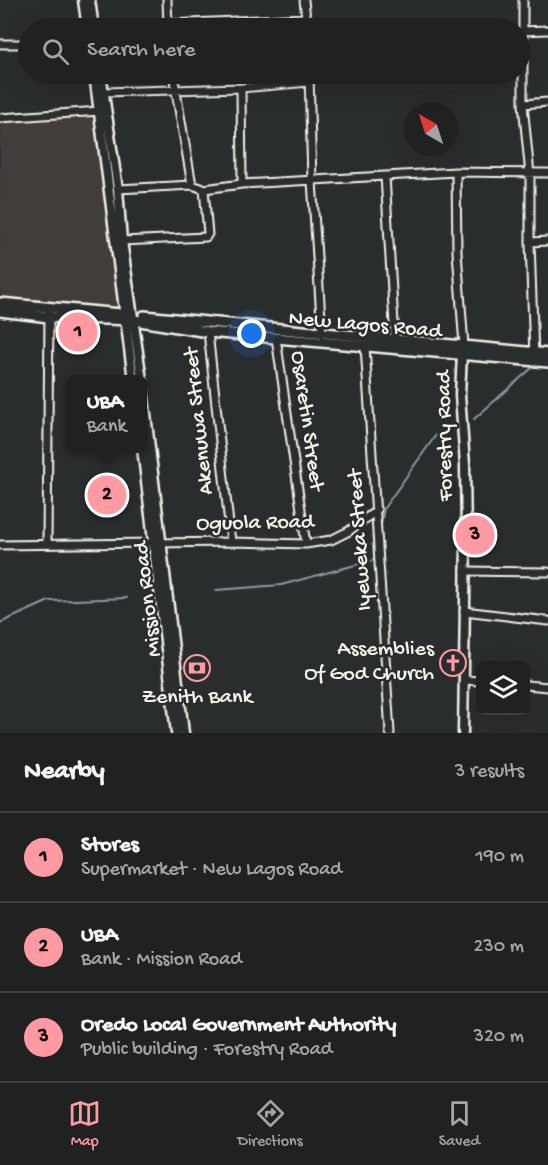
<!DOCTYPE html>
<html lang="en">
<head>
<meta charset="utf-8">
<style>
	:root { --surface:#202222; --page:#2d2f2f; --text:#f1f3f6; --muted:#a2a4a5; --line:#3d3f40; --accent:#ff9aa2 }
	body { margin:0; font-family:"Gochi Hand",sans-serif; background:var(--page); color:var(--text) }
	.controls { position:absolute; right:18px; bottom:18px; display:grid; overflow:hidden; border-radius:9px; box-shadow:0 6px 24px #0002 }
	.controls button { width:54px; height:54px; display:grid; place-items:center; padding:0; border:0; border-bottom:2px solid var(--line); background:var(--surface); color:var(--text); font:30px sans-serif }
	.compass { position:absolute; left:404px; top:102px; width:54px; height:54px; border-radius:50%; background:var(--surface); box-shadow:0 6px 24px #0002; rotate:321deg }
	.you { position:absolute; left:252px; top:334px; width:21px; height:21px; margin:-15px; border:4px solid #fff; border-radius:50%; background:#1a73e8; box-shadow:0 0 0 9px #1a73e833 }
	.badge { display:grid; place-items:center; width:39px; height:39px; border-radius:50%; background:var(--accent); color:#111; font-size:20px; font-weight:700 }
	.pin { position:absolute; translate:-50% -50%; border:3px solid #fff; box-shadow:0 2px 6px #0006 }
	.popup { position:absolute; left:66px; top:375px; width:81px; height:78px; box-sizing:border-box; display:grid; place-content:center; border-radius:9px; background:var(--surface); filter:drop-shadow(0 2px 4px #0005); font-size:20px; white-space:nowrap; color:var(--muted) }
	.popup b { font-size:22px; color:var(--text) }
	.popup::after { content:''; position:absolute; left:50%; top:100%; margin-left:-12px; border:12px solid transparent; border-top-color:var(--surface) }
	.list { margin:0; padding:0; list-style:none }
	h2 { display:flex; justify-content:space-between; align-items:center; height:78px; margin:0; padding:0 24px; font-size:26px }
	h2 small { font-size:20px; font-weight:400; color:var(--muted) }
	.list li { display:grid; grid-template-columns:39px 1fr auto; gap:18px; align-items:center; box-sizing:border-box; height:90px; padding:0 24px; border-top:2px solid var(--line) }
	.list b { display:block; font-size:22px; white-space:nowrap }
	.list p { margin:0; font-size:20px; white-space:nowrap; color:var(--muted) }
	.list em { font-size:20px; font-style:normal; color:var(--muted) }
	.icon { flex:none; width:33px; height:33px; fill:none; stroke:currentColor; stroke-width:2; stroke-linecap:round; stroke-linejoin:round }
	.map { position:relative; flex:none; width:548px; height:733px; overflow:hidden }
	.search { position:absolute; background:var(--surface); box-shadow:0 6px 24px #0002; left:18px; right:18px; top:18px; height:66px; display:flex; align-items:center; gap:15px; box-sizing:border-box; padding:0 21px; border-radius:33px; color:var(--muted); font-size:22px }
	.sheet { height:348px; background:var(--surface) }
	nav { display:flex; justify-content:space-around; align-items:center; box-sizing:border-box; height:84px; border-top:2px solid var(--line); background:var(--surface); font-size:16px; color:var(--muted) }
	nav a { display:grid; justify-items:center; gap:3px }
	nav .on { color:var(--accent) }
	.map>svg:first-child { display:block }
	.built { fill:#3f3c3a }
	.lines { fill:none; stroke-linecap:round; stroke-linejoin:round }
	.stream { stroke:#8c9c9c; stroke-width:2 }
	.minor-casing { stroke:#f4f1e8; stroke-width:11 }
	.tertiary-casing { stroke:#f4f1e8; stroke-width:13 }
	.secondary-casing { stroke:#f4f1e8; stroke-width:14 }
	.minor { stroke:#2a2d2e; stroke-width:7 }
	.tertiary { stroke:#2a2d2e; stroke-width:8 }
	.secondary { stroke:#2a2d2e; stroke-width:9 }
	.labels { text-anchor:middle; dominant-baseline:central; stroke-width:5; stroke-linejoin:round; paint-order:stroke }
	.street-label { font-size:22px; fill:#f4f1e8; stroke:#2a2d2e }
	.poi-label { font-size:22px; fill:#f4f1e8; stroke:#2a2d2e; text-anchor:end }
</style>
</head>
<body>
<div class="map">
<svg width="548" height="733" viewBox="0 0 548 733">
	<rect width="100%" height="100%" fill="#2a2d2e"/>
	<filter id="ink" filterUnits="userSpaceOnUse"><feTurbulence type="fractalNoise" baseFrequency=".0167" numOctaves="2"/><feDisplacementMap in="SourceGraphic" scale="12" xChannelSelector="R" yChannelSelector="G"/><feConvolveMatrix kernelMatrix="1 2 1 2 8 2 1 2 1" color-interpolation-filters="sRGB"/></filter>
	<g filter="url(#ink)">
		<!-- built -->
		<path class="built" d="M104 108 129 317 0 308V115Z"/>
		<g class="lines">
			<!-- stream -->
			<path class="stream" d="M474 419 533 367
				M380 530 384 508 436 435
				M216 590 281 585 374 560 375 554
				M0 623 49 601 127 598"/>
			<defs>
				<path id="minor" d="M167 0 168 26
					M304 0 307 28
					M523 0V104L530 175V242L534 357
					M167 24 306 18
					M522 31 548 30
					M0 44H28
					M173 74 192 185
					M309 74 312 181 322 333
					M241 88 242 184
					M103 92 241 88 309 82
					M523 104 548 102
					M0 118 100 111
					M456 172 457 252 464 346
					M385 176 395 340
					M118 189 192 185 204 189 242 184 456 172 548 173
					M122 241 206 237 208 234 204 189
					M530 242 548 241
					M208 332 231 542
					M276 338 306 544
					M365 346 390 733
					M47 544 49 312
					M0 545 231 542 306 544 331 540 349 531 377 510
					M465 571 548 572
					M464 611 548 621
					M464 680 480 681
					M526 685 548 687"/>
				<path id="tertiary" d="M83 0 87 28
					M90 0 94 28
					M94 74 133 380
					M101 74 118 189 122 241 142 380
					M462 354 460 395 465 465 466 538 463 733
					M143 389 184 733
					M142 448 176 733"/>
				<path id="secondary" d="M0 303 121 314
					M0 311 49 317 134 320 208 332 548 362
					M144 316 548 354"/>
			</defs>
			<!-- minor casing -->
			<use href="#minor" class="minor-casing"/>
			<!-- tertiary casing -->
			<use href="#tertiary" class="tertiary-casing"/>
			<!-- secondary casing -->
			<use href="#secondary" class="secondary-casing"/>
			<!-- minor -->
			<use href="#minor" class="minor"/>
			<!-- tertiary -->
			<use href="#tertiary" class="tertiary"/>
			<!-- secondary -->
			<use href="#secondary" class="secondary"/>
		</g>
	</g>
	<!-- icons -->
	<defs>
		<symbol id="church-ring" viewBox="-11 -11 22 22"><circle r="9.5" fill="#2a2d2e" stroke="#ff9aa2" stroke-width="1.5"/><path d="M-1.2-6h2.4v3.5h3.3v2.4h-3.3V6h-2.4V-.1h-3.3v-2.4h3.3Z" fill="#ff9aa2"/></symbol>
		<symbol id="bank-ring" viewBox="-11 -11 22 22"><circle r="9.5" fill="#2a2d2e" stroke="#ff9aa2" stroke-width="1.5"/><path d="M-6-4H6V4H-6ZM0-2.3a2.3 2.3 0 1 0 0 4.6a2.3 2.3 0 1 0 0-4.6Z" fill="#ff9aa2"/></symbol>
	</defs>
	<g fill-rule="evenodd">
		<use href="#church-ring" x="438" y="648" width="30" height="30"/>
		<use href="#bank-ring" x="182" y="653" width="30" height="30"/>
	</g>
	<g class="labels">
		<!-- street labels -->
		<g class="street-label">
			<text transform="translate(365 326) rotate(5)">New Lagos Road</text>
			<text transform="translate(200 421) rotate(-96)">Akenuwa Street</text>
			<text transform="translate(306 421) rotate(82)">Osaretin Street</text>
			<text transform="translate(446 436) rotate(-91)">Forestry Road</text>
			<text transform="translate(255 524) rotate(-1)">Oguola Road</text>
			<text transform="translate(361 540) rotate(-94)">Iyeweka Street</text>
			<text transform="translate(149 599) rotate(-97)">Mission Road</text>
		</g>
		<!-- poi labels -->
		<g class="poi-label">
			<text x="434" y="650">Assemblies<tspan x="434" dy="25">Of God Church</tspan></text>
			<text x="197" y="698" text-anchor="middle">Zenith Bank</text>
		</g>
	</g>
</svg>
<div class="controls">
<button><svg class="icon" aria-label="layers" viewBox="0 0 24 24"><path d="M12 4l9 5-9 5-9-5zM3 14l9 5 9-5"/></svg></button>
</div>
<svg class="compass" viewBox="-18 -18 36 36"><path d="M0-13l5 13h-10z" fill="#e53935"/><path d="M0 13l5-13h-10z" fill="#a2a4a5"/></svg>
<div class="you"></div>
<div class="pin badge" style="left:78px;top:332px">1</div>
<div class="pin badge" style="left:107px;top:495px">2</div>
<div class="popup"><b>UBA</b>Bank</div>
<div class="pin badge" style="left:475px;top:535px">3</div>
<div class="search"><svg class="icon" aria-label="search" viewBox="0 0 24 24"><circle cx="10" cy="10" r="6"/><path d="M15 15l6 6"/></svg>Search here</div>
</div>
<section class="sheet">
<h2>Nearby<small>3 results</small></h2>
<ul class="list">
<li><span class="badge">1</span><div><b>Stores</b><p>Supermarket · New Lagos Road</p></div><em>190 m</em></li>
<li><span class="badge">2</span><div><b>UBA</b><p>Bank · Mission Road</p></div><em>230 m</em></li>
<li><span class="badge">3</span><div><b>Oredo Local Government Authority</b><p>Public building · Forestry Road</p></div><em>320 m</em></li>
</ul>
</section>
<nav>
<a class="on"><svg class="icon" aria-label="map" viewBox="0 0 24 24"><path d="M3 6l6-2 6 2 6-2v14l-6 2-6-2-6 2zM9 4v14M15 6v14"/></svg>Map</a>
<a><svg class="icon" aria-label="directions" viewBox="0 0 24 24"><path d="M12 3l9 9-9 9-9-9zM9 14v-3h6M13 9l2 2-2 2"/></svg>Directions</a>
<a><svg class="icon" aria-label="saved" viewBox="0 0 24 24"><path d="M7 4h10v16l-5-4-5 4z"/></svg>Saved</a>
</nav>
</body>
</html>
